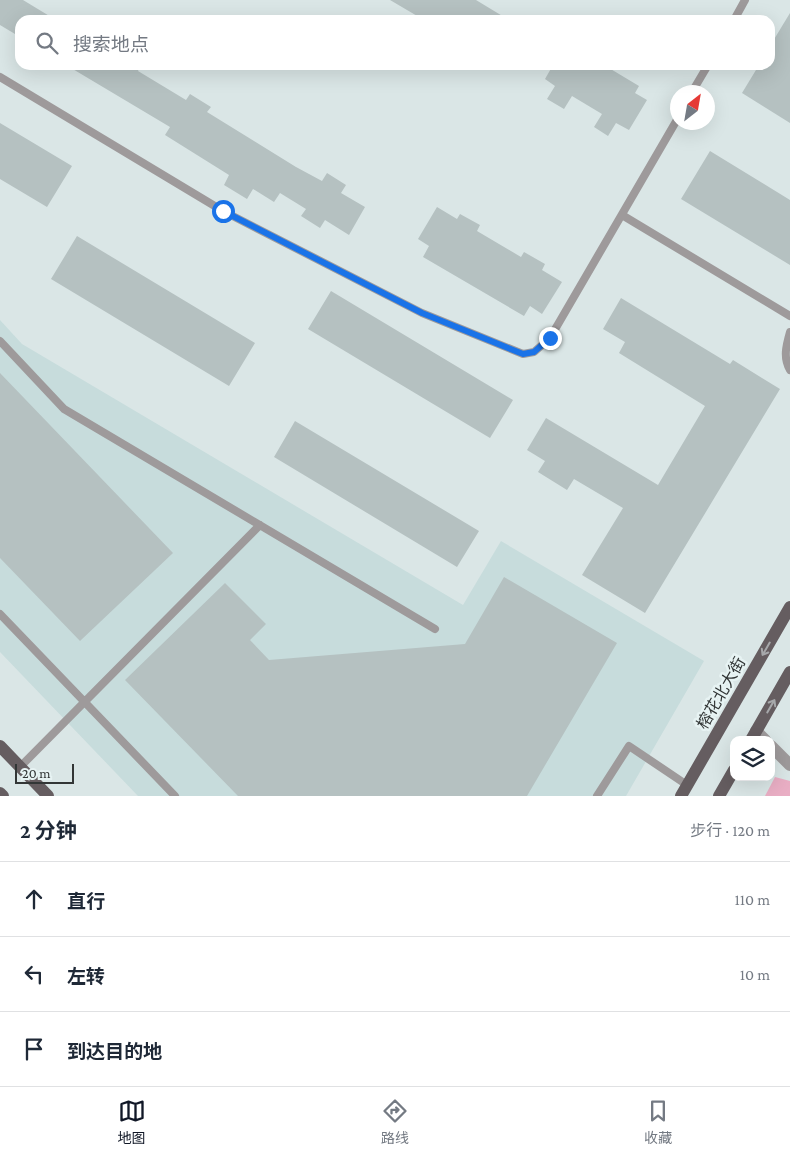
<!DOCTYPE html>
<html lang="zh">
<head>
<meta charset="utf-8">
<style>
	:root { --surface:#fff; --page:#f2f2f3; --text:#1f2937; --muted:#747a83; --line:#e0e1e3; --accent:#111827 }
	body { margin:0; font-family:"Crimson Pro","Noto Sans SC",serif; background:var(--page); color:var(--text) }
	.controls { position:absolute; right:15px; bottom:15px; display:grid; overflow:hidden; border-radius:10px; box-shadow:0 5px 20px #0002 }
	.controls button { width:45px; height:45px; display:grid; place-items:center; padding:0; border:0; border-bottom:1px solid var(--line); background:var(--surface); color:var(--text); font:25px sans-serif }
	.compass { position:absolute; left:670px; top:85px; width:45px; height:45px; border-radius:50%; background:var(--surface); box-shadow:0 5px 20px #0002; rotate:31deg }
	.scale { position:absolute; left:15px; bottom:12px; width:59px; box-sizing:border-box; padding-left:5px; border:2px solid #323636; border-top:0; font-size:14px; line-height:18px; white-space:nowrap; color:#323636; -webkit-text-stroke:4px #e7f3f3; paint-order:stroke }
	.stop { position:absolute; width:15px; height:15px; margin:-11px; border:4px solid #1a73e8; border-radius:50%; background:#fff }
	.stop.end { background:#1a73e8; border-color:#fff; box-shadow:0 1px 5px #0008 }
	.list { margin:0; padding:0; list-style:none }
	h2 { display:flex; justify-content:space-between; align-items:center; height:65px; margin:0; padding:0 20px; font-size:21px }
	h2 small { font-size:16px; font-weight:400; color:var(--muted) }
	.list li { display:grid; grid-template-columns:32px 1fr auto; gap:15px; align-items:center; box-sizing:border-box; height:75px; padding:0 20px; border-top:1px solid var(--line) }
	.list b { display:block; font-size:19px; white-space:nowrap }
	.list em { font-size:16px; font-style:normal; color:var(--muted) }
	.icon { flex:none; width:28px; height:28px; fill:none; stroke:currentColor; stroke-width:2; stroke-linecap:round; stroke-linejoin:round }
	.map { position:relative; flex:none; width:790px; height:796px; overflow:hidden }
	.search { position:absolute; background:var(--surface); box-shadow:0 5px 20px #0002; left:15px; right:15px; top:15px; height:55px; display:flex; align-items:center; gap:12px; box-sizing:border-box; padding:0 18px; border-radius:15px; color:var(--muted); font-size:19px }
	.sheet { height:290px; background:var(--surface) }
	nav { display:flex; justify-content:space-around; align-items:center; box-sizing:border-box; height:70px; border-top:1px solid var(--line); background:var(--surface); font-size:14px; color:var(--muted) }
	nav a { display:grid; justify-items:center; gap:2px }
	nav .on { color:var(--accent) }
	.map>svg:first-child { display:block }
	.built { fill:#c7dcdc }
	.green { fill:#e9aec4 }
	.building { fill:#b5c1c1 }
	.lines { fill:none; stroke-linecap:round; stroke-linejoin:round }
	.service { stroke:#9e9a9b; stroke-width:8 }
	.minor { stroke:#9e9a9b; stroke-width:12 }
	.primary { stroke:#655d60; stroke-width:12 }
	.oneway { stroke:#a6a8aa }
	.route { stroke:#1a73e8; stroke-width:6 }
	.labels { text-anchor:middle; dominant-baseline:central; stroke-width:5; stroke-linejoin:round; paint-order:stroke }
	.street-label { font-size:16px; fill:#323636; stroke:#e7f3f3 }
</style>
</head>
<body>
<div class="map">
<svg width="790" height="796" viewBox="0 0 790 796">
	<rect width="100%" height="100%" fill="#dae6e6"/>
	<!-- built -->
	<path class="built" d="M0 320 22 344 463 605 501 541 704 661 626 796H138L0 652Z"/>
	<!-- green -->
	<path class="green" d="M775 777 790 781V796H765Z"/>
	<!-- building -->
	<path class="building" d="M0 0H23L56 20H20V37L0 25Z
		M390 0H476L509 20H424Z
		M790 13V123L742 93 759 65H770V46Z
		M66 65H141L138 71 186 100 190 94 211 107 207 112 296 167 322 181 327 173 346 185 341 193 365 207 349 235 325 220 320 228 301 216 306 209 280 193 274 202 253 189 247 199 224 185 229 175 165 135 170 127Z
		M553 65H604L639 86 635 93 647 100 629 130 616 123 608 136 594 127 602 114 572 96 564 109 547 99 555 86 545 79Z
		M0 123 72 166 47 207 0 179Z
		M710 151 790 200V265L681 199Z
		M437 207 457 219 460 214 480 225 477 231 521 257 524 252 545 264 542 270 562 282 542 314 530 306 524 316 423 257 429 246 418 239Z
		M77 236 255 343 229 386 51 279Z
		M331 291 513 400 490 438 308 329Z
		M621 298 730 364 733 360 780 389 645 613 582 575 623 508 574 479 567 490 538 472 545 461 527 450 546 418 658 485 705 406 619 353 625 342 603 329Z
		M0 373 173 553 80 641 0 558Z
		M295 421 479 531 457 567 274 457Z
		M504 577 617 643 527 796H238L125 680 225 583 266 624 250 640 269 660 465 644Z"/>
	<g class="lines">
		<!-- service -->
		<path class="service" d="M734 20 745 0
			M0 77 223 211 422 313 523 354 534 352 550 338 678 118
			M692 92 708 65
			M622 215 790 316
			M790 332C786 346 783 358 790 370
			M0 341 64 409 435 629
			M0 614 175 796
			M20 767 260 525
			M597 796 629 746 687 785"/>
		<!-- minor -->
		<path class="minor" d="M756 731 765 740
			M771 746 790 765"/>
		<!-- primary -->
		<path class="primary" d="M751 740 790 672
			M0 746 48 796
			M0 793 3 796
			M681 796 790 607
			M719 796 734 770"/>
	</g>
	<!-- one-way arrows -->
	<defs><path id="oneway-shaft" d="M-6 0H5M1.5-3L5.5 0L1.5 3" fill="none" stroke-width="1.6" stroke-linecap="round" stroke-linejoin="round" transform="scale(1.25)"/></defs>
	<g class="oneway">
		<use href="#oneway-shaft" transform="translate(766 649) rotate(120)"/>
		<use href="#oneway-shaft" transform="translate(771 706) rotate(-60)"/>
	</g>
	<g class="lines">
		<!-- route -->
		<path class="route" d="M223 211 422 313 523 354 534 352 550 338"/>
	</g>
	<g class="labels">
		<!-- street labels -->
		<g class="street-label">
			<text transform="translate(721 693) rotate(-60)">榕花北大街</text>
		</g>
	</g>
</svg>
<div class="controls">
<button><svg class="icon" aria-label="layers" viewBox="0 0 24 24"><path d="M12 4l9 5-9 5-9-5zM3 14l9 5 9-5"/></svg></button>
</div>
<svg class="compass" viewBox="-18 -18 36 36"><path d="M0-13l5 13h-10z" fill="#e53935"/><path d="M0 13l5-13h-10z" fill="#747a83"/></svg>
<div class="scale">20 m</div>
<div class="stop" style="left:223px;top:211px"></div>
<div class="stop end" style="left:550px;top:338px"></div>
<div class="search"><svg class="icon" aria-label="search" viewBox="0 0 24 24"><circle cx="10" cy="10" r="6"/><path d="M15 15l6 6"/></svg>搜索地点</div>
</div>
<section class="sheet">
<h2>2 分钟<small>步行 · 120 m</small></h2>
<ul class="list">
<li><svg class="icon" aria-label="ahead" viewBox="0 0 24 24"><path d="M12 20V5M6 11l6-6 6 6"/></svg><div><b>直行</b></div><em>110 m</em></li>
<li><svg class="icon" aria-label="left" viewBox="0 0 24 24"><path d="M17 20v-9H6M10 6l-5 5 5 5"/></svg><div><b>左转</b></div><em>10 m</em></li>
<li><svg class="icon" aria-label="arrive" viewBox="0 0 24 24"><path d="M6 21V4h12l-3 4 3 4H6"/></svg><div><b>到达目的地</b></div></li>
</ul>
</section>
<nav>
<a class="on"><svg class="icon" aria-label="map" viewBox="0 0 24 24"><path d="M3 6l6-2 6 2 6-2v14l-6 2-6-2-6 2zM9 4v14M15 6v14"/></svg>地图</a>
<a><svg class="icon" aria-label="directions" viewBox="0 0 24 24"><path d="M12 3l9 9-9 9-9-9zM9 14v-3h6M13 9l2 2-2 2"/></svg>路线</a>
<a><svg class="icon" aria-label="saved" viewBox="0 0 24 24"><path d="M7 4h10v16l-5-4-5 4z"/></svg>收藏</a>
</nav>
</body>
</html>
